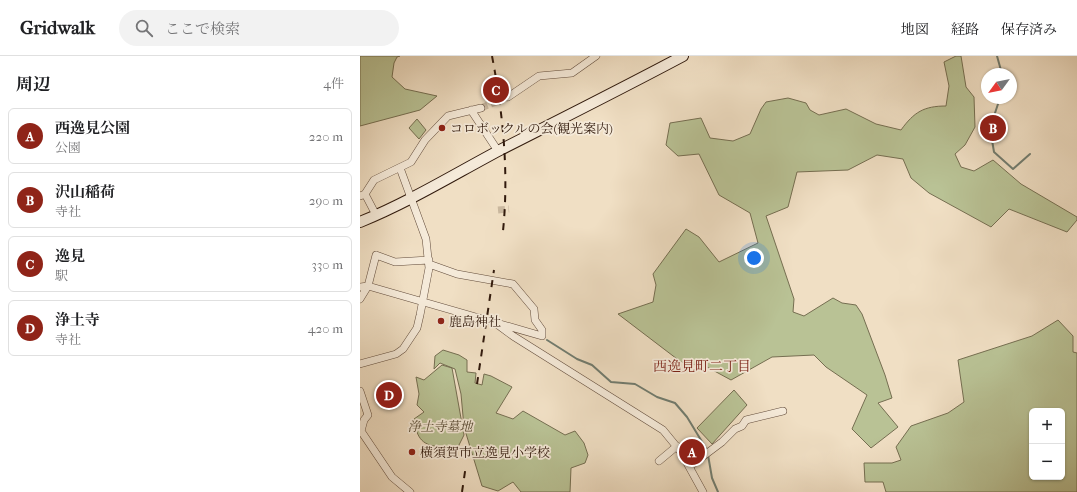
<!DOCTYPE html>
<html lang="ja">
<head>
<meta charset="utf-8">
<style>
	:root { --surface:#fff; --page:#f2f2f2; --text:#202124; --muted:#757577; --line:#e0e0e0; --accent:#8f2418 }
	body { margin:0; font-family:"IM FELL French Canon","Noto Serif JP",serif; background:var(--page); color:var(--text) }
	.controls { position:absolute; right:12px; bottom:12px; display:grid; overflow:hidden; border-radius:6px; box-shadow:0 1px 3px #0004 }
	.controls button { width:36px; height:36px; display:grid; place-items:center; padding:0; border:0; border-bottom:1px solid var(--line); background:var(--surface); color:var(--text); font:20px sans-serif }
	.compass { position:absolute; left:621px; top:12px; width:36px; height:36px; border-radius:50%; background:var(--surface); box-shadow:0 1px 3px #0004; rotate:237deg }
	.you { position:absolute; left:394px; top:202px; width:14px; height:14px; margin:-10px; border:3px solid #fff; border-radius:50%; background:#1a73e8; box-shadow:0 0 0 6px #1a73e833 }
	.badge { display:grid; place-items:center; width:26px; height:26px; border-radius:50%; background:var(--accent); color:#fff; font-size:13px; font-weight:700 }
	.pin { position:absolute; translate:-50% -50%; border:2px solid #fff; box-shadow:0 1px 4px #0006 }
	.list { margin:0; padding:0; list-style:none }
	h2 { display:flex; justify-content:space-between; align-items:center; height:52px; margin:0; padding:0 16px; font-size:17px }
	h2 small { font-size:13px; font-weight:400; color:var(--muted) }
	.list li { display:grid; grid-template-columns:26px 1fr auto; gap:12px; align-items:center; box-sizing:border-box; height:56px; margin:0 8px 8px; padding:0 8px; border:1px solid var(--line); border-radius:6px }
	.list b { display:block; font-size:15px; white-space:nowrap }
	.list p { margin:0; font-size:13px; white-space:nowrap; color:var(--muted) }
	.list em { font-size:13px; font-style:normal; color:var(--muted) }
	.icon { flex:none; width:22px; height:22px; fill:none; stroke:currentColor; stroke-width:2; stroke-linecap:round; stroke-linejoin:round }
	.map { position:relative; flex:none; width:717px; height:436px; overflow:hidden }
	header { display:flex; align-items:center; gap:24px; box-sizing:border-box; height:56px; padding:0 20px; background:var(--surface); border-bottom:1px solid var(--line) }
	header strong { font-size:19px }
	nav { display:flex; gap:22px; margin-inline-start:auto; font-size:14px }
	.search { width:280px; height:36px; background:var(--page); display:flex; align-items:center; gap:10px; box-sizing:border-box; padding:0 14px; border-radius:22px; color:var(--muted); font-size:15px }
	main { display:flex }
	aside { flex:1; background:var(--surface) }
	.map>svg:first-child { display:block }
	.green { fill:#b9c295; stroke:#756e51; fill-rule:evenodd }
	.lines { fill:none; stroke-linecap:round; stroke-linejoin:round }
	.stream { stroke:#717c6f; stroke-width:2 }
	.street-tunnel { stroke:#cab89f; stroke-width:7; stroke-dasharray:7 3.5; stroke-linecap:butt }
	.street-casing { stroke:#614b3b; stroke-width:8 }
	.secondary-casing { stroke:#311a0d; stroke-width:12 }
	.street { stroke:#f5ead9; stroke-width:7 }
	.secondary { stroke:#f5ead9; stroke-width:10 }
	.rail { stroke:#311a0d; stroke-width:2; stroke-dasharray:7 7; stroke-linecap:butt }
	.poi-dot { fill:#8f2418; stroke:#f5ead9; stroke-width:1.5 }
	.labels { text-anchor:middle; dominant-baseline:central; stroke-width:3.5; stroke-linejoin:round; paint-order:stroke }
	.poi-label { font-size:13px; fill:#311a0d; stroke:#f5ead9; text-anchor:start }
	.park-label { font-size:13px; font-style:italic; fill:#5a4c36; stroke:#f5ead9 }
	.neighbourhood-label { font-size:14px; fill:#7a1f14; stroke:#f5ead9 }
</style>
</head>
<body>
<header>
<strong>Gridwalk</strong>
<div class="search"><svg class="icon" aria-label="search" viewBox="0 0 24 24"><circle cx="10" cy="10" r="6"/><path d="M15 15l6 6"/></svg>ここで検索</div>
<nav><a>地図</a><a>経路</a><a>保存済み</a></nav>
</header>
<main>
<aside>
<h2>周辺<small>4件</small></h2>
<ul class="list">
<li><span class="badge">A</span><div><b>西逸見公園</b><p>公園</p></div><em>220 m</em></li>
<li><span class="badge">B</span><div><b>沢山稲荷</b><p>寺社</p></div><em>290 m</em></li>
<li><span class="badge">C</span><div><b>逸見</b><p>駅</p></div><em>330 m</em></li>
<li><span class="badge">D</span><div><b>浄土寺</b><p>寺社</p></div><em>420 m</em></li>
</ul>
</aside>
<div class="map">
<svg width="717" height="436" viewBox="0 0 717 436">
	<rect width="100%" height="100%" fill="#f0dfc4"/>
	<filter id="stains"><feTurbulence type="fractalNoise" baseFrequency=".005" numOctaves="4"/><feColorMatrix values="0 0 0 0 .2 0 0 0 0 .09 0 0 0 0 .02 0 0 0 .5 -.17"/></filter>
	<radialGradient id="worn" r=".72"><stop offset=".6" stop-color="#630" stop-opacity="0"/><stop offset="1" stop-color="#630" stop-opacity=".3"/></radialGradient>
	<!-- green -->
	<path class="green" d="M0 0H40L37 1 34 7 32 21 45 33 77 40 60 54 0 70Z
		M596 0H601L606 31 614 41 615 71 605 89 595 98 601 111 614 115 633 104 661 128 717 161V164L707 176 649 153 631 171 569 137 551 122 543 103 517 99 488 114 437 116 428 151 406 160 434 243 433 256 444 260 473 242 482 247 496 249 502 258 525 319 532 342 518 347 538 371 511 392 492 373 507 339 466 311 454 299 412 301 371 324 347 311 321 306 258 258 293 246 296 229 293 218 326 173 339 181 359 206 398 187 390 157 359 139 339 98 318 100 306 89 310 67 341 62 350 82 373 85 390 78 401 53 406 46 428 42 446 47 450 54 459 59 486 53 516 68 541 74C554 56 564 50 586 50L589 30 584 6Z
		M57 63 66 74 59 83 49 72Z
		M698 264 713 280V296L717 297V436H526L523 426H505L504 407H532L541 404 536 391 551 370 588 357 604 346 598 304 672 280ZM672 355H702V421H672Z
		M83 294 99 299 107 304V316L116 317 115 327 122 329 124 318 131 320 152 331 136 357 153 363 163 355 205 379 215 375 224 387 228 399 225 407 211 412 210 436H161L153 426 138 435 122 430 104 371 101 338 95 313 80 307 74 313 75 300Z
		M82 309 92 312 104 379 93 401 83 391C62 390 57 383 54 363L64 356 57 349 59 338 56 321 64 324Z
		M374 334 387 349 352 388 337 372Z
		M337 384 342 399 331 407 322 394Z"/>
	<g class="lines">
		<!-- stream -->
		<path class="stream" d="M637 0 642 18
			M640 42 630 72 634 96 653 113 670 98
			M187 284 217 303 232 309 251 326 275 328 297 341 315 347 327 361 347 394
			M348 399 352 422 358 436"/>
		<!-- street-tunnel -->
		<path class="street-tunnel" d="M121 52 148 41
			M138 154 149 153"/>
		<defs>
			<path id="street" d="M148 41 179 20 212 17 236 0
				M111 54 138 95
				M5 138 16 159
				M0 140 5 138 14 124 51 106 65 84 88 60 121 52
				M0 231 8 230 182 280V274L175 264 174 253 153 228 97 218 69 208
				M0 243 8 230 16 199 35 206 69 204
				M138 269 153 280 303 374 321 396 343 436
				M0 308 36 298 43 293 57 272 60 259 69 212 66 183 40 112
				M0 335 8 359 4 364 1 375 32 421 50 436
				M299 405 317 390
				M330 410 362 386 375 373 382 370 386 364 423 355"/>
			<path id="secondary" d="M0 166C49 146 93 119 140 94 201 63 263 32 323 0"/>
		</defs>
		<!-- street casing -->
		<use href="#street" class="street-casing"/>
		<!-- secondary casing -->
		<use href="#secondary" class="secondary-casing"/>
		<!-- street -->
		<use href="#street" class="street"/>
		<!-- secondary -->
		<use href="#secondary" class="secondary"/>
		<!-- rail -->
		<path class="rail" d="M132 0C143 57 149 117 143 175
			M117 328 134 214
			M102 436 106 409"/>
	</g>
	<!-- markers -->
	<g class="poi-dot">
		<circle cx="82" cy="72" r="4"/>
		<circle cx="81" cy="265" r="4"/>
		<circle cx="52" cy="396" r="4"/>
	</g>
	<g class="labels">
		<!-- poi labels -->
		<g class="poi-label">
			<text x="90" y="72">コロボックルの会(観光案内)</text>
			<text x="89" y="265">鹿島神社</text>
			<text x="60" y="396">横須賀市立逸見小学校</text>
		</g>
		<!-- park labels -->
		<g class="park-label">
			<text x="80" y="370">浄土寺墓地</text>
		</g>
		<!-- neighbourhood labels -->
		<g class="neighbourhood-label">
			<text x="342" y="310">西逸見町二丁目</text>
		</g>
	</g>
	<rect width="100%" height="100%" filter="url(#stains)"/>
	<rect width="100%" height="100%" fill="url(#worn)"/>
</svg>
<div class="controls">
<button>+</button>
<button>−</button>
</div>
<svg class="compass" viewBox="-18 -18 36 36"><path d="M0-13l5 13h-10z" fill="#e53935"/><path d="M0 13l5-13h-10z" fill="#757577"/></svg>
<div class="you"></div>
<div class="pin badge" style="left:332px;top:396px">A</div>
<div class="pin badge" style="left:633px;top:72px">B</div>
<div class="pin badge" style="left:136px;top:34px">C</div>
<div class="pin badge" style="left:29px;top:339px">D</div>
</div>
</main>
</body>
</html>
